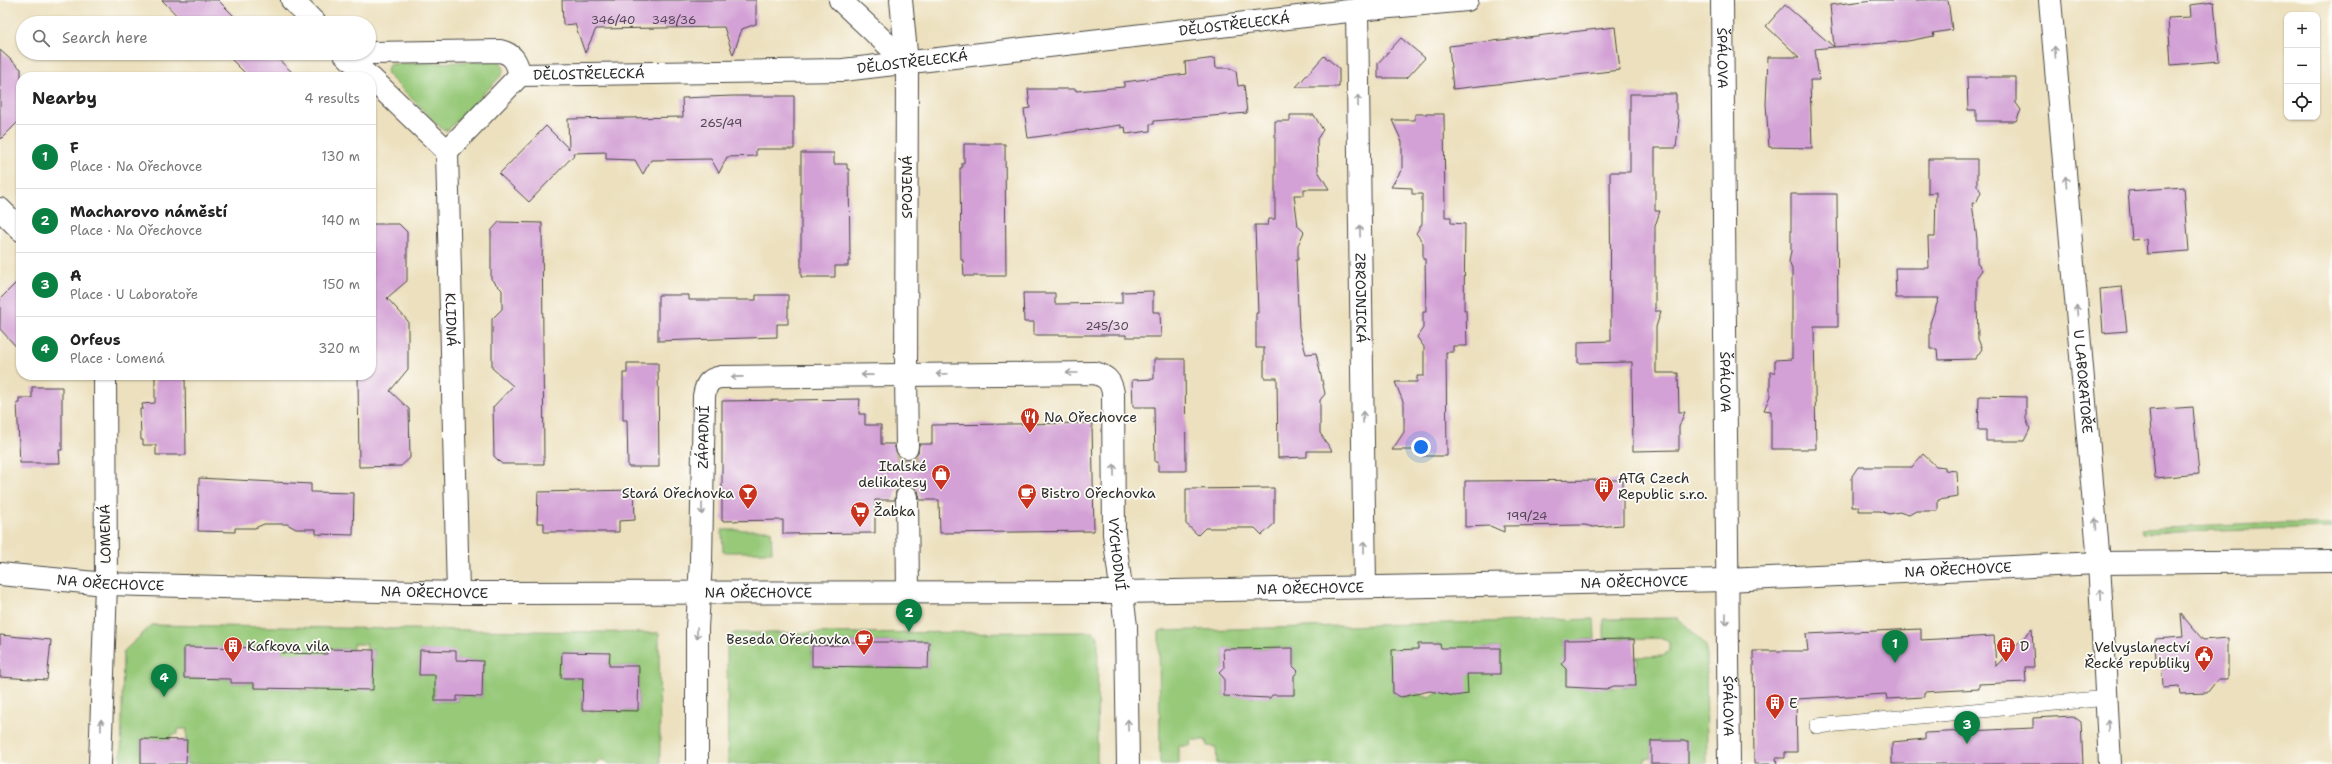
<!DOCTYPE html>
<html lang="en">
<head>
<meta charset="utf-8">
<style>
	:root { --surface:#fff; --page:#f6f6f6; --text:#222; --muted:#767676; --line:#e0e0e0; --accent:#0b8043 }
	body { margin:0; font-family:"Shantell Sans",sans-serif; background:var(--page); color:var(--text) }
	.controls { position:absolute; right:12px; top:12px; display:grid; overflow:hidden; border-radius:8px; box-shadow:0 1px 3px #0004 }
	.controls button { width:36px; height:36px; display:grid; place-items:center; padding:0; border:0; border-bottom:1px solid var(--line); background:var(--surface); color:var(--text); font:20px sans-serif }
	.you { position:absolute; left:1421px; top:447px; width:14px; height:14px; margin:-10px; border:3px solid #fff; border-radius:50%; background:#1a73e8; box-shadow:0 0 0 6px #1a73e833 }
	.badge { display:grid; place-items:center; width:26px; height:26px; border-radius:50%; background:var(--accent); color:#fff; font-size:13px; font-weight:700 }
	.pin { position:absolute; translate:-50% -33px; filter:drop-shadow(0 1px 2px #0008) }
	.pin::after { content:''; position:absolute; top:21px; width:14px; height:12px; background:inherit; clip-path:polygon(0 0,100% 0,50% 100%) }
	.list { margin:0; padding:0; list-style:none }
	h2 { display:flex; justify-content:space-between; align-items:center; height:52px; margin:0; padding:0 16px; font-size:17px }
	h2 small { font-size:13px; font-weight:400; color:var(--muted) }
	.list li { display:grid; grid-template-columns:26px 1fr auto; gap:12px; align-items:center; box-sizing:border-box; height:64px; padding:0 16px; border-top:1px solid var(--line) }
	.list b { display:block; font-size:15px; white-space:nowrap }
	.list p { margin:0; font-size:13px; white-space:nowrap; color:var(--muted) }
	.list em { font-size:13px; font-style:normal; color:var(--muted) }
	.icon { flex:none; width:22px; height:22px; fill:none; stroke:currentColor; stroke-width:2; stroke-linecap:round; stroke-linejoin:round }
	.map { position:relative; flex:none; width:2332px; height:764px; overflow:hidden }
	.search { position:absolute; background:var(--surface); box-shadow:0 1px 3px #0004; left:16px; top:16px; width:360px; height:44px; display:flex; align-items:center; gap:10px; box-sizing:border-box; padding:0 14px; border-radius:22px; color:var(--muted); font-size:15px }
	.panel { position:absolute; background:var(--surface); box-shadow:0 1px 3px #0004; left:16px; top:72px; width:360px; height:308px; border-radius:16px }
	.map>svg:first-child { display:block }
	.green { fill:#97c979; stroke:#617a52; fill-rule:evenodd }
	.building { fill:#d3a1d5 }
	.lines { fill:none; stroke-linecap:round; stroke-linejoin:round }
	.pedestrian-tunnel { stroke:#c5bca1; stroke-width:22; stroke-dasharray:22 11; stroke-linecap:butt }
	.service-casing { stroke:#484641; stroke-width:16 }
	.pedestrian-casing { stroke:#484641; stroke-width:24 }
	.minor-casing { stroke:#484641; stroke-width:24 }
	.tertiary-casing { stroke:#484641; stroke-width:24 }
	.service { stroke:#fff; stroke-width:15 }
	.pedestrian { stroke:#fff; stroke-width:22 }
	.minor { stroke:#fff; stroke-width:22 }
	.tertiary { stroke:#fff; stroke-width:22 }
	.oneway { stroke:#a0a0a0 }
	.labels { text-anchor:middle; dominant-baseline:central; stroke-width:3.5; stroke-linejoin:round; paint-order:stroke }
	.number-label { font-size:12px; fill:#554856 }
	.street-label { font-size:14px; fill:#2b2b2b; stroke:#fdfcf7 }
	.poi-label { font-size:14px; fill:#2b2b2b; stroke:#fdfcf7; text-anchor:start }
</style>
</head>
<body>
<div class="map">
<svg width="2332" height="764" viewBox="0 0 2332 764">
	<rect width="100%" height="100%" fill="#fdfcf7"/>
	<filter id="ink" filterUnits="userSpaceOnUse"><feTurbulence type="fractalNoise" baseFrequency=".025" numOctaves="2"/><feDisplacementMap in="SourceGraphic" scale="8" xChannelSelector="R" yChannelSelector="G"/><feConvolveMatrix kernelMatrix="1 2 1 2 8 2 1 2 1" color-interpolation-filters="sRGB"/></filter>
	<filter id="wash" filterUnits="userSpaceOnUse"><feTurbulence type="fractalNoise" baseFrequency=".012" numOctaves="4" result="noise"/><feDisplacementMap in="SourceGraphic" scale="16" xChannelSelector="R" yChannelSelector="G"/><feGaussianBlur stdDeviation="0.9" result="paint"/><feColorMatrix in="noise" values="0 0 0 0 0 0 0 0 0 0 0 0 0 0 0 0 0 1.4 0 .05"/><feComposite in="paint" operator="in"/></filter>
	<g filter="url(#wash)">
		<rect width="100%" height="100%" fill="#ece0be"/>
		<!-- green -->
		<path class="green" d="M500 61 504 69 501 76 448 130H443L388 75 387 69 390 64Z
			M2285 523 2332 524V528L2142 533 2141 529Z
			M722 530H771L772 552H723Z
			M1678 618 1706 645 1707 764H1687V741H1651V758L1645 759 1644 764H1217L1216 747 1207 746 1206 740H1191L1190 746H1179V764H1160L1159 631 1594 619 1595 639 1565 641V659L1563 661 1566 669V687H1589L1596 689 1598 687C1610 690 1623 686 1636 686L1635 667 1638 660 1635 657 1663 656 1669 651V642L1663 638 1604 639V619ZM1418 644H1440L1441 648 1464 694 1454 696 1439 692 1430 698 1414 693C1407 699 1401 697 1393 693V650L1418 649ZM1293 648V666L1296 673 1294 676V694L1272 695 1270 698 1257 695 1254 698 1246 696H1224V678L1221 671 1224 668 1223 649ZM1483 648H1500V673L1483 674Z
			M152 625 659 633 660 764H609L605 760H601L596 764H186L187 729H178V734L171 735V740L141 739V764H121L123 652ZM353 644H366L367 650H374L373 689 318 688V691H301L302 653 326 669 327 649H353ZM184 647 282 649 281 683 254 688V683H231V679L184 678ZM420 650 432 651 419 675ZM562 652 610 654 609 666H639L638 711 582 712V697H591L590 678H562ZM436 655 456 660 483 661 482 697 457 696V701H435Z
			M1094 632 1098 637 1097 764H728L727 640 734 633ZM844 642H929L928 668 812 666V646L842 645Z"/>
		<g id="blocks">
			<!-- building -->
			<path class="building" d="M162 0H218L241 23H184Z
				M562 0H756V24L742 29 733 55 724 27 596 29 585 53 575 24 563 25Z
				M1873 0H1948L1952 30 1933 33 1934 36 1908 41 1834 47 1830 5Z
				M2214 2 2219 61 2171 65 2168 18 2191 17 2190 5Z
				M1785 5 1834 47 1815 49 1819 80H1810L1812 148 1769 147 1766 104 1768 57H1799L1766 26Z
				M1615 27 1620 70 1453 89 1449 46Z
				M1401 38 1425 58 1407 78H1378V63Z
				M0 50 21 69V119L0 140Z
				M225 53H272L297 77H249Z
				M1324 56 1339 68V87H1296Z
				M1215 58 1216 68H1230L1236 71 1238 86 1244 85 1247 113 1154 121V124H1150V131L1126 134 1125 127 1121 128V125L1028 138 1024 109 1030 108 1028 89H1076V91L1124 87V82L1186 74 1185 62Z
				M1967 77H2016V103L2021 110 2016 121H1976V110H1968Z
				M1630 94H1676V112L1679 120 1676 148H1655V211H1660L1655 226V311H1661L1656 327V373H1678L1679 412H1685L1679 426V450L1633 451 1632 362 1578 363V342L1611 341 1610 172H1630Z
				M733 96H794V149H756V156L727 157 719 173 711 159 651 160 643 174 635 160 606 159V152L573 153 574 155 529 202 499 174 546 126 569 149 568 119 683 117 682 98Z
				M1415 114H1444L1445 217H1451V223L1465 224 1464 310H1466L1467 346H1453V352H1446L1447 456H1418V450H1392L1404 432V404L1395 382H1417V376H1424V347L1417 337 1423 328V312H1426L1425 259H1423V243L1416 233 1422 224V194H1412V188L1391 187 1402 169V142L1392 120H1415Z
				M1290 115H1314L1323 130 1317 139 1318 171 1329 189H1304V195H1294L1298 226 1304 232 1298 245V260H1296L1299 329 1306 354 1316 353 1325 394 1320 400V433L1332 451H1307V457L1278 458 1277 378H1264V348H1256V313H1258L1255 225H1268L1269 219H1275V121H1290Z
				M964 144H1005L1006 276H964L963 260H961L960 168H962V163H964Z
				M801 153H834V164H847V169H849L850 261H848V266H835V277H801Z
				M1928 159H1977V185L1981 192 1976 203H1972L1977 239V263L1982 270 1977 277V302L1978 339 1982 349 1975 359 1938 360 1937 349H1930V323L1939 298H1896L1895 268H1929L1928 237H1935L1936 192 1928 193Z
				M2184 187 2189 251 2147 254 2146 239 2132 240 2128 191Z
				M1791 194H1837L1838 327H1814L1816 449H1771V411L1764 410 1770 396V372H1775V360L1792 359V269L1789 262 1791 251Z
				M499 222 542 223 544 464H502L494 456 493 407 513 386 492 368V319L502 309V290L491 279V231Z
				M371 224H399L407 232V281L387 298 408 321V369L390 391 409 409 410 458 401 466 359 467 358 375H371Z
				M21 278V352L0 329V299Z
				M2122 287 2127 331 2103 333 2100 289Z
				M1153 291V312H1160L1161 337H1126V335H1034V322H1024L1023 293H1055V304L1122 303V292Z
				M658 295H689V300H756V295H788V324H777V337L658 341Z
				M1154 359H1185L1186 471H1158V462H1155L1154 407H1133L1132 380 1154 379Z
				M627 363H658L659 467H628L627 420H623V373H627Z
				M155 375H185L186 455H156V445H143V440H141L140 409H143L142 404 155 403Z
				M32 387H62V450H59L60 463H20L17 403H19V398H32Z
				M1979 396 2026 397V419L2030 429 2024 441H1986V430H1978Z
				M860 399 859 414H865V425H881V444H894L897 454 907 459 913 458 918 453 919 444H932V425L1092 423 1094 531 940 533 939 500H920L918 490 907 485 901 486 896 491 895 500H875V533L783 534V520L722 521V401Z
				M2193 407 2199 474 2155 478 2149 410Z
				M1923 454 1936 466 1945 467V470L1957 471 1958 497 1938 500V511H1916L1909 515 1899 512 1889 514 1880 511H1859V507H1852V476L1858 467H1912Z
				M199 478 311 484V492L354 493 353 535 316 534V529H296L287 524H264L255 528H235V532L198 531Z
				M1623 480V525L1593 527 1585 525 1504 526V532L1490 526 1465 527V481Z
				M1274 488V524L1262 535 1255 528H1205L1198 535 1186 524V489Z
				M634 490 635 520 619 521V532H544V523H537L538 492Z
				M2181 614 2203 640 2228 638V679H2218L2207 693 2180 694 2179 687 2163 688 2162 665H2156L2155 639 2183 637Z
				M1921 629V640L1994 636 1996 666 2032 629 2034 667H2025L2026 682 1979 684V689L1924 692V697L1887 699 1886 694 1796 699 1797 752H1785V758H1776L1777 764H1754L1753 651H1808L1806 634Z
				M0 635 51 640 47 680 0 677Z
				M1634 639 1636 686H1614L1606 689 1566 687V669L1561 664 1565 659V640Z
				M843 642H929L928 668 812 666V646L842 645Z
				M1418 644H1440L1441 648H1500V674H1467L1468 694 1454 696 1430 691 1401 697 1393 693 1392 650 1418 649Z
				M184 647 282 648V653L327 654V649L374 650 373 690 254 688V683H231V679L184 678Z
				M1293 648V666L1298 671 1294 676V695H1272L1270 698 1224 696V678L1219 673 1224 668 1223 649Z
				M420 650 456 651V660L483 661 482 697 457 696V701H435V675H419Z
				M562 652 610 653 609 666H639L638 711 582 710 583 678H561Z
				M2073 716 2081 722 2083 764H1892V742L1925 739V733L2033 728V718Z
				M141 739 187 740 186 764H141Z
				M1651 741H1688V764H1651Z"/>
		</g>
	</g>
	<g filter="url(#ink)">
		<use href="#blocks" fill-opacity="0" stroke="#484641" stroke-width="1"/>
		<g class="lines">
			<!-- pedestrian-tunnel -->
			<path class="pedestrian-tunnel" d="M907 447V497"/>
			<defs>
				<path id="service" d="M1817 726 2107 698"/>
				<path id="pedestrian" d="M906 375 907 447
					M907 497 908 593"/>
				<g id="minor">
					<path d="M292 0 315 23"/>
					<path d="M840 0 907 63"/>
					<path d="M901 0 907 63 906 375"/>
					<path id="s1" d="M1722 0 1729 764"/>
					<path id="s2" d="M2050 0 2099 563 2110 764"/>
					<path id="s3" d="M1357 10 1365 586"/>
					<path d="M344 53 369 77"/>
					<path d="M369 53 500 51C514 54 517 63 520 75"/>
					<path id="s4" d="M520 75 843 70 1357 10 1467 0"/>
					<path id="s5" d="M371 78 447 151 458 593"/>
					<path d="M447 151 520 75"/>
					<path d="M0 209 21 230"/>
					<path d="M100 764 106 584 105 375"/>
					<path id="s6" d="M697 764V628L701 561 704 396C706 384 709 379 721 377L1095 373C1107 377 1111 381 1113 393L1114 534 1126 626 1128 764"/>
				</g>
				<g id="tertiary">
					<path id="s7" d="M0 574 106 584 458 593 1122 592 1727 580 2099 563 2332 561"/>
				</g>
			</defs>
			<!-- service casing -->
			<use href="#service" class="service-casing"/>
			<!-- pedestrian casing -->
			<use href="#pedestrian" class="pedestrian-casing"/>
			<!-- minor casing -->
			<use href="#minor" class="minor-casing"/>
			<!-- tertiary casing -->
			<use href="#tertiary" class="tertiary-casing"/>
			<!-- service -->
			<use href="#service" class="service"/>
			<!-- pedestrian -->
			<use href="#pedestrian" class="pedestrian"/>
			<!-- minor -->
			<use href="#minor" class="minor"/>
			<!-- tertiary -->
			<use href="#tertiary" class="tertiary"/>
		</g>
		<!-- one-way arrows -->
		<defs><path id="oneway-shaft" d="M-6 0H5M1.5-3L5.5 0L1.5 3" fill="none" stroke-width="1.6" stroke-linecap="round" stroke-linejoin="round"/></defs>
		<g class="oneway">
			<use href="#oneway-shaft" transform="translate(2055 52) rotate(-95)"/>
			<use href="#oneway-shaft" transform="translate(1358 101) rotate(-91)"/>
			<use href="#oneway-shaft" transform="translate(2066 182) rotate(-95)"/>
			<use href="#oneway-shaft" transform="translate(1360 231) rotate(-91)"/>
			<use href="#oneway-shaft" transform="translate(2077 311) rotate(-95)"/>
			<use href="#oneway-shaft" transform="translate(1072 373) rotate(180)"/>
			<use href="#oneway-shaft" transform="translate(942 374) rotate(178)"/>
			<use href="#oneway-shaft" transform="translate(867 375) rotate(-179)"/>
			<use href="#oneway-shaft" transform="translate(737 377) rotate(179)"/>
			<use href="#oneway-shaft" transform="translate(1363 417) rotate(-91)"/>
			<use href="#oneway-shaft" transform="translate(1114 470) rotate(-90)"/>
			<use href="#oneway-shaft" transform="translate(702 509) rotate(91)"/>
			<use href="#oneway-shaft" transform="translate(2096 524) rotate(-95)"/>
			<use href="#oneway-shaft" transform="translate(1364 547) rotate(-91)"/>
			<use href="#oneway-shaft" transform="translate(2101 595) rotate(-93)"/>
			<use href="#oneway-shaft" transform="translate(1726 619) rotate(89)"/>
			<use href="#oneway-shaft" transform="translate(697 633) rotate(90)"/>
			<use href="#oneway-shaft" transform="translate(101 725) rotate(-89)"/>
			<use href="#oneway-shaft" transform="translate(1128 725) rotate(-91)"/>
			<use href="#oneway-shaft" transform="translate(2108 725) rotate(-93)"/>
		</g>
	</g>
	<!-- icons -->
	<defs>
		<symbol id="restaurant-pin" viewBox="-11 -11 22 30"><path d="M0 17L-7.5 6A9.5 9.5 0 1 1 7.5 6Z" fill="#c8321e" stroke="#fdfcf7"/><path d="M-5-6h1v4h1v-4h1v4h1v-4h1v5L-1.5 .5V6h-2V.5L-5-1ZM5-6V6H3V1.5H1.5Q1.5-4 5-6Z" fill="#fff"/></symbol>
		<symbol id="shop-pin" viewBox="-11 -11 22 30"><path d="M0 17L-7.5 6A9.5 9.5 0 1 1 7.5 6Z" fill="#c8321e" stroke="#fdfcf7"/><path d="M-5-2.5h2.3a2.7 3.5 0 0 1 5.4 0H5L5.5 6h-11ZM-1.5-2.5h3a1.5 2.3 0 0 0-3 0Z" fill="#fff"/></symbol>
		<symbol id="building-pin" viewBox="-11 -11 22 30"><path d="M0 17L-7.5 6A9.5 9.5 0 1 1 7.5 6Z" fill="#c8321e" stroke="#fdfcf7"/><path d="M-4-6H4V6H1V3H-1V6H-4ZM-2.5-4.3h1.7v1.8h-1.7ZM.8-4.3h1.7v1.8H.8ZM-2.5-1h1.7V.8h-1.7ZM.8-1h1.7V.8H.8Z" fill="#fff"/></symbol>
		<symbol id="bar-pin" viewBox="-11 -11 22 30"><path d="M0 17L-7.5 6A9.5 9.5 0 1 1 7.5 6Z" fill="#c8321e" stroke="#fdfcf7"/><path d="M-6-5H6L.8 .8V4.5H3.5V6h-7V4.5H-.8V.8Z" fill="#fff"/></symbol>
		<symbol id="cafe-pin" viewBox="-11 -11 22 30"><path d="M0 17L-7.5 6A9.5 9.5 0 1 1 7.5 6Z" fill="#c8321e" stroke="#fdfcf7"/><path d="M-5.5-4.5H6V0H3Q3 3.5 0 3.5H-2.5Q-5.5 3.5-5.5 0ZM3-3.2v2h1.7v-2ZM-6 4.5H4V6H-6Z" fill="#fff"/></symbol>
		<symbol id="supermarket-pin" viewBox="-11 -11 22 30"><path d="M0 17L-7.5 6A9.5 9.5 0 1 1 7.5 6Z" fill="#c8321e" stroke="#fdfcf7"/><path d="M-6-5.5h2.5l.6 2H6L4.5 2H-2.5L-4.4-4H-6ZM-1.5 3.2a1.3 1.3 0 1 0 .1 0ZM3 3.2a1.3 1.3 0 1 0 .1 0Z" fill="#fff"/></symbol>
		<symbol id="civic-pin" viewBox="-11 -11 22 30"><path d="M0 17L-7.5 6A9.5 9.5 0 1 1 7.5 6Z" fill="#c8321e" stroke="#fdfcf7"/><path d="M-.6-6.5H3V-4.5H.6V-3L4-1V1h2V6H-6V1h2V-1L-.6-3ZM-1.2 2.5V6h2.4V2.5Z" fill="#fff"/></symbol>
	</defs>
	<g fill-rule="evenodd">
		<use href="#restaurant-pin" x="1019" y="406" width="22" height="30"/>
		<use href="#shop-pin" x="930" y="463" width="22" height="30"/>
		<use href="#building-pin" x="1593" y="475" width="22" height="30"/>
		<use href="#bar-pin" x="737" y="482" width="22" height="30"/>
		<use href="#cafe-pin" x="1016" y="482" width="22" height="30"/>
		<use href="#supermarket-pin" x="849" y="500" width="22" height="30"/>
		<use href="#cafe-pin" x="853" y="628" width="22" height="30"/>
		<use href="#building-pin" x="222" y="635" width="22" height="30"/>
		<use href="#building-pin" x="1995" y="635" width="22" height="30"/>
		<use href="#civic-pin" x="2193" y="644" width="22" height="30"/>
		<use href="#building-pin" x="1764" y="692" width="22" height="30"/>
	</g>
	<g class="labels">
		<!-- number labels -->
		<g class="number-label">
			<text x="613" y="20">346/40</text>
			<text x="674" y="20">348/36</text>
			<text x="721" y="123">265/49</text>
			<text x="1107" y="326">245/30</text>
			<text x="1527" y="516">199/24</text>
		</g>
		<!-- street labels -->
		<g class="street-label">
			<text stroke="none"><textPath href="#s4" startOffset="717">DĚLOSTŘELECKÁ</textPath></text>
			<text stroke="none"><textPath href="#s1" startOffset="58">ŠPÁLOVA</textPath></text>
			<text stroke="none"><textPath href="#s4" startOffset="393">DĚLOSTŘELECKÁ</textPath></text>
			<text stroke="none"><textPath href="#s4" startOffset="69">DĚLOSTŘELECKÁ</textPath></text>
			<text transform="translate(907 187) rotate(-90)">SPOJENÁ</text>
			<text stroke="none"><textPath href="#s3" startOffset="288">ZBROJNICKÁ</textPath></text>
			<text stroke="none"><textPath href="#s5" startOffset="274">KLIDNÁ</textPath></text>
			<text stroke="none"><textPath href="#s1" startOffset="382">ŠPÁLOVA</textPath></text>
			<text stroke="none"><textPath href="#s2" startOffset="383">U LABORATOŘE</textPath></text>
			<text stroke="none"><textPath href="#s6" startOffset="327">ZÁPADNÍ</textPath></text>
			<text transform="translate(105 534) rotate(-91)">LOMENÁ</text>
			<text stroke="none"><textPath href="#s6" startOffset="960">VÝCHODNÍ</textPath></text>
			<text stroke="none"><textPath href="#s7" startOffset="1959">NA OŘECHOVCE</textPath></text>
			<text stroke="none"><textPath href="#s7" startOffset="1635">NA OŘECHOVCE</textPath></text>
			<text stroke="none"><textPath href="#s7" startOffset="111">NA OŘECHOVCE</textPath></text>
			<text stroke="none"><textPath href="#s7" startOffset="1311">NA OŘECHOVCE</textPath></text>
			<text stroke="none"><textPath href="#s7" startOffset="435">NA OŘECHOVCE</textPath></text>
			<text stroke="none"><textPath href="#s7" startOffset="759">NA OŘECHOVCE</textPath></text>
			<text stroke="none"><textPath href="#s1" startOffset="706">ŠPÁLOVA</textPath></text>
		</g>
		<!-- poi labels -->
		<g class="poi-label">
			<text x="1044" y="417">Na Ořechovce</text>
			<text x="927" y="466" text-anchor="end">Italské<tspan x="927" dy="16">delikatesy</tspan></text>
			<text x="1618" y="478">ATG Czech<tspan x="1618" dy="16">Republic s.r.o.</tspan></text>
			<text x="734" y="493" text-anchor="end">Stará Ořechovka</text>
			<text x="1041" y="493">Bistro Ořechovka</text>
			<text x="874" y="511">Žabka</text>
			<text x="850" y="639" text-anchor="end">Beseda Ořechovka</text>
			<text x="247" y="646">Kafkova vila</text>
			<text x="2020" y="646">D</text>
			<text x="2190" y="647" text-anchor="end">Velvyslanectví<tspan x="2190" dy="16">Řecké republiky</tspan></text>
			<text x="1789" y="703">E</text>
		</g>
	</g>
</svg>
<div class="controls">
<button>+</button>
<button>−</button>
<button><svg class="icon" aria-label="locate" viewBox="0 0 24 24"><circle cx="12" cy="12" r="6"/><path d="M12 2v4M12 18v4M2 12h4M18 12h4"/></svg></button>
</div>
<div class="you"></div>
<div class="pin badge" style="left:1895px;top:663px">1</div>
<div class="pin badge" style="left:909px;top:632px">2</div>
<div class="pin badge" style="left:1967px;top:744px">3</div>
<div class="pin badge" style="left:164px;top:697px">4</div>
<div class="search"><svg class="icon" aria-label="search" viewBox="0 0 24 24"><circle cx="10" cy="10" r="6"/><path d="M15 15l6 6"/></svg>Search here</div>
<section class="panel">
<h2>Nearby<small>4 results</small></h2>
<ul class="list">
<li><span class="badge">1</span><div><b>F</b><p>Place · Na Ořechovce</p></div><em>130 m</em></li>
<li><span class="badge">2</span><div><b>Macharovo náměstí</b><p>Place · Na Ořechovce</p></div><em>140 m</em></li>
<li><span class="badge">3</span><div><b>A</b><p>Place · U Laboratoře</p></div><em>150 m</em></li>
<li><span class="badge">4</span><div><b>Orfeus</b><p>Place · Lomená</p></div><em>320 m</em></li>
</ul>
</section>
</div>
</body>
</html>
